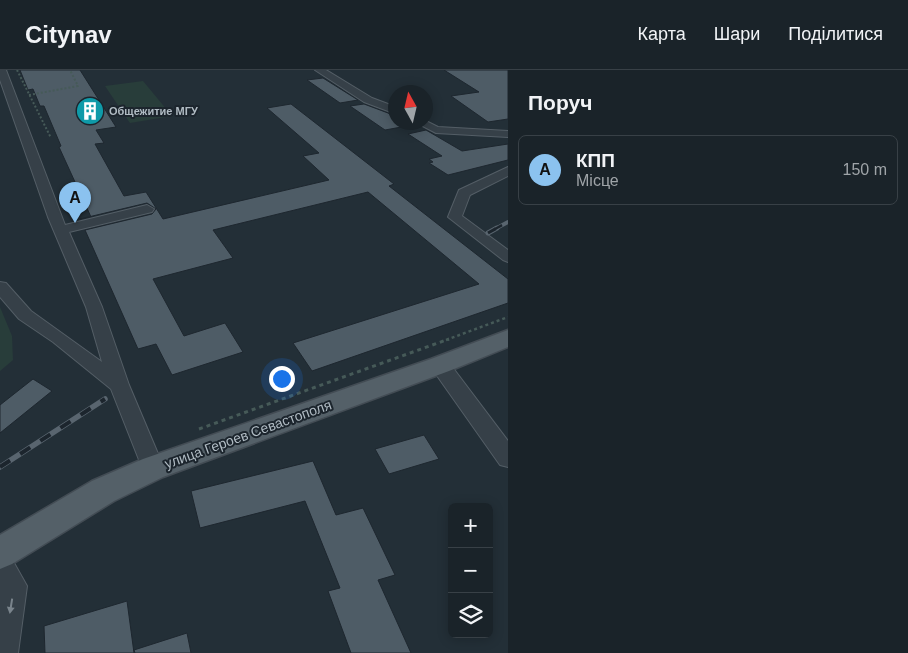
<!DOCTYPE html>
<html lang="uk">
<head>
<meta charset="utf-8">
<style>
	:root { --surface:#1a2329; --page:#232b31; --text:#f1f3f6; --muted:#9fa4a8; --line:#384046; --accent:#8bc2ef }
	body { margin:0; font-family:Helvetica,sans-serif; background:var(--page); color:var(--text) }
	.controls { position:absolute; right:15px; bottom:15px; display:grid; overflow:hidden; border-radius:8px; box-shadow:0 2px 12px #0003 }
	.controls button { width:45px; height:45px; display:grid; place-items:center; padding:0; border:0; border-bottom:1px solid var(--line); background:var(--surface); color:var(--text); font:25px sans-serif }
	.compass { position:absolute; left:388px; top:15px; width:45px; height:45px; border-radius:50%; background:var(--surface); box-shadow:0 2px 12px #0003; rotate:352deg }
	.you { position:absolute; left:281px; top:308px; width:18px; height:18px; margin:-12px; border:4px solid #fff; border-radius:50%; background:#1a73e8; box-shadow:0 0 0 8px #1a73e833 }
	.badge { display:grid; place-items:center; width:32px; height:32px; border-radius:50%; background:var(--accent); color:#111; font-size:16px; font-weight:700 }
	.pin { position:absolute; translate:-50% -41px; filter:drop-shadow(0 1px 2px #0008) }
	.pin::after { content:''; position:absolute; top:26px; width:18px; height:15px; background:inherit; clip-path:polygon(0 0,100% 0,50% 100%) }
	.list { margin:0; padding:0; list-style:none }
	h2 { display:flex; justify-content:space-between; align-items:center; height:65px; margin:0; padding:0 20px; font-size:21px }
	h2 small { font-size:16px; font-weight:400; color:var(--muted) }
	.list li { display:grid; grid-template-columns:32px 1fr auto; gap:15px; align-items:center; box-sizing:border-box; height:70px; margin:0 10px 10px; padding:0 10px; border:1px solid var(--line); border-radius:8px }
	.list b { display:block; font-size:19px; white-space:nowrap }
	.list p { margin:0; font-size:16px; white-space:nowrap; color:var(--muted) }
	.list em { font-size:16px; font-style:normal; color:var(--muted) }
	.icon { flex:none; width:28px; height:28px; fill:none; stroke:currentColor; stroke-width:2; stroke-linecap:round; stroke-linejoin:round }
	.map { position:relative; flex:none; width:508px; height:583px; overflow:hidden }
	header { display:flex; align-items:center; gap:30px; box-sizing:border-box; height:70px; padding:0 25px; background:var(--surface); border-bottom:1px solid var(--line) }
	header strong { font-size:24px }
	nav { display:flex; gap:28px; margin-inline-start:auto; font-size:18px }
	main { display:flex }
	aside { flex:1; background:var(--surface) }
	.map>svg:first-child { display:block }
	.green { fill:#283d3a }
	.building { fill:#4e5c66; stroke:#1e272f }
	.lines { fill:none; stroke-linecap:round; stroke-linejoin:round }
	.minor-casing { stroke:#545e66; stroke-width:2 }
	.major-casing { stroke:#434c54; stroke-width:3 }
	.path-far2 { stroke:#465a58; stroke-width:2; stroke-dasharray:2 2; stroke-linecap:butt }
	.path-far1 { stroke:#465a58; stroke-width:2.5; stroke-dasharray:3 3; stroke-linecap:butt }
	.path { stroke:#465a58; stroke-width:3; stroke-dasharray:4 4; stroke-linecap:butt }
	.minor { fill:#364048; fill-rule:evenodd }
	.major { fill:#546068; fill-rule:evenodd }
	.rail-far2-casing { stroke:#59656f; stroke-width:4 }
	.rail-far1-casing { stroke:#59656f; stroke-width:5 }
	.rail-casing { stroke:#59656f; stroke-width:5.5 }
	.rail-far2 { stroke:#1c252d; stroke-width:2.5; stroke-dasharray:8; stroke-linecap:butt }
	.rail-far1 { stroke:#1c252d; stroke-width:3; stroke-dasharray:9; stroke-linecap:butt }
	.rail { stroke:#1c252d; stroke-width:4; stroke-dasharray:12; stroke-linecap:butt }
	.oneway { fill:#7a848c }
	.labels { text-anchor:middle; dominant-baseline:central; stroke-width:4; stroke-linejoin:round; paint-order:stroke }
	.far-poi-label { font-size:11px; font-weight:bold; fill:#b1bcc4; stroke:#1c252d; text-anchor:start }
	.street-label { font-size:14px; fill:#b1bcc4; stroke:#1c252d }
</style>
</head>
<body>
<header>
<strong>Citynav</strong>
<nav><a>Карта</a><a>Шари</a><a>Поділитися</a></nav>
</header>
<main>
<div class="map">
<svg width="508" height="583" viewBox="0 0 508 583">
	<rect width="100%" height="100%" fill="#232f37"/>
	<!-- green -->
	<path class="green" d="M143 11 172 46 130 53 105 16Z
		M0 237 12 266 13 290 0 301Z"/>
	<!-- building -->
	<path class="building" d="M20 0H80L116 57 96 60 104 73 95 74 124 126 146 122 163 149 329 110 303 86 319 83 267 38 291 34 394 114 389 116 508 209V233L312 301 293 273 479 214 368 122 213 160 233 188 153 209 184 266 225 253 243 282 172 305 156 274 138 279 85 160 152 144 156 139 147 133 80 149 91 147 59 77 61 76 44 36H40L33 19 28 20Z
		M444 0H508V49L488 52 451 26 479 22Z
		M323 8 358 30 340 33 307 10Z
		M364 34 388 43 396 48V52H402L407 56 385 60 350 36Z
		M426 60 462 81 508 74V90L448 105 429 93 433 92 429 89 442 86 408 64Z
		M33 309 52 321 0 363V335Z
		M424 365 439 389 389 404 375 379Z
		M313 391 336 445 363 438 395 505 378 510 411 583H351L328 521 340 518 305 431 200 458 191 421Z
		M127 531 134 583H45L44 556Z
		M187 563 191 583H135L134 580Z"/>
	<g class="lines">
		<defs>
			<path id="minor" d="M0 0H6L65 155 147 135 154 139 152 142 69 162 102 237 129 315 164 398 161 405 153 408 145 405 111 319 53 272 19 249 0 227V212L6 213 31 241 102 292 86 237 48 147 0 10Z
				M315 0H326L372 28 396 37V44L364 32Z
				M426 51 438 57 508 61V67L436 63 415 52H426Z
				M508 97V106L470 125 462 146 508 180V192L503 190 448 147 459 120Z
				M440 288 447 290 508 371V397L500 395 433 300 431 295 433 290Z
				M0 481 9 484 27 516 18 583H0Z"/>
			<path id="major" d="M508 260V277L449 301 163 407 114 431 12 494 0 499V465L92 411 143 389 431 289Z"/>
		</defs>
		<!-- minor casing -->
		<use href="#minor" class="minor-casing"/>
		<!-- major casing -->
		<use href="#major" class="major-casing"/>
		<!-- path-far2 -->
		<path class="path-far2" d="M17 0 51 68
			M29 25 78 16 70 0"/>
		<!-- path-far1 -->
		<path class="path-far1" d="M446 270 508 247"/>
		<!-- path -->
		<path class="path" d="M199 359 449 269"/>
		<!-- minor -->
		<use href="#minor" class="minor"/>
		<!-- major -->
		<use href="#major" class="major"/>
		<defs>
			<path id="rail-far2" d="M495 159 508 152"/>
			<path id="rail-far1" d="M488 163 497 158"/>
			<path id="rail" d="M0 397 105 329"/>
		</defs>
		<!-- rail-far2 casing -->
		<use href="#rail-far2" class="rail-far2-casing"/>
		<!-- rail-far1 casing -->
		<use href="#rail-far1" class="rail-far1-casing"/>
		<!-- rail casing -->
		<use href="#rail" class="rail-casing"/>
		<!-- rail-far2 -->
		<use href="#rail-far2" class="rail-far2"/>
		<!-- rail-far1 -->
		<use href="#rail-far1" class="rail-far1"/>
		<!-- rail -->
		<use href="#rail" class="rail"/>
	</g>
	<!-- one-way arrows -->
	<defs><path id="oneway-solid" d="M-6-.8H1V-3.2L6.5 0L1 3.2V.8H-6Z" transform="scale(1.25)"/></defs>
	<use class="oneway" href="#oneway-solid" transform="translate(11 536) rotate(99)"/>
	<!-- icons -->
	<defs>
		<symbol id="building-disc" viewBox="-11 -11 22 22"><circle r="9.5" fill="#0f9aa8" stroke="#1c252d"/><path d="M-4-6H4V6H1V3H-1V6H-4ZM-2.5-4.3h1.7v1.8h-1.7ZM.8-4.3h1.7v1.8H.8ZM-2.5-1h1.7V.8h-1.7ZM.8-1h1.7V.8H.8Z" fill="#fff"/></symbol>
	</defs>
	<g fill-rule="evenodd">
		<use href="#building-disc" x="74" y="25" width="32" height="32"/>
	</g>
	<g class="labels">
		<!-- far-poi labels -->
		<g class="far-poi-label">
			<text x="109" y="41">Общежитие МГУ</text>
		</g>
		<!-- street labels -->
		<g class="street-label">
			<text transform="translate(248 364) rotate(-20)">улица Героев Севастополя</text>
		</g>
	</g>
</svg>
<div class="controls">
<button>+</button>
<button>−</button>
<button><svg class="icon" aria-label="layers" viewBox="0 0 24 24"><path d="M12 4l9 5-9 5-9-5zM3 14l9 5 9-5"/></svg></button>
</div>
<svg class="compass" viewBox="-18 -18 36 36"><path d="M0-13l5 13h-10z" fill="#e53935"/><path d="M0 13l5-13h-10z" fill="#9fa4a8"/></svg>
<div class="you"></div>
<div class="pin badge" style="left:75px;top:153px">A</div>
</div>
<aside>
<h2>Поруч<small></small></h2>
<ul class="list">
<li><span class="badge">A</span><div><b>КПП</b><p>Місце</p></div><em>150 m</em></li>
</ul>
</aside>
</main>
</body>
</html>
